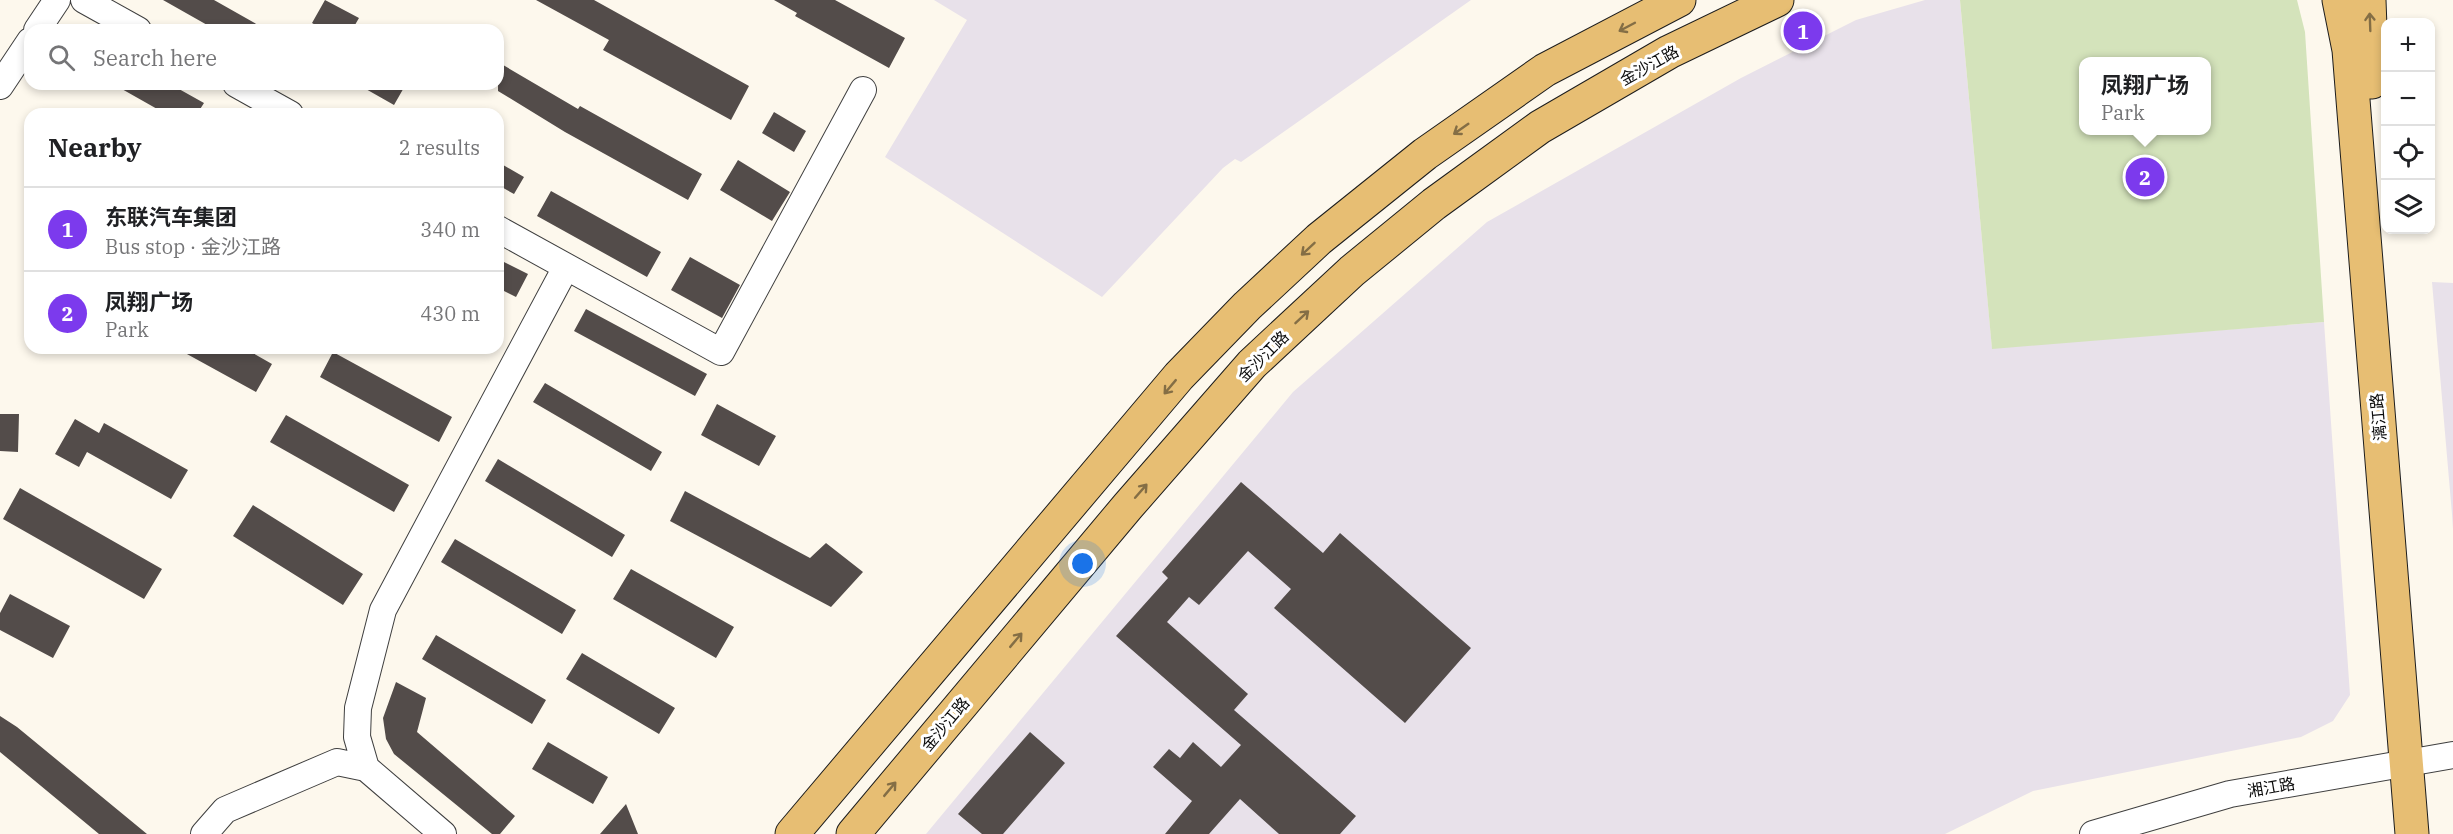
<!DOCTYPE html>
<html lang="en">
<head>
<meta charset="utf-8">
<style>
	:root { --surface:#fff; --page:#f2f2f2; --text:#202124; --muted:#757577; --line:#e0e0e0; --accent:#7c3aed }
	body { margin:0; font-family:"IBM Plex Serif","Noto Sans SC",serif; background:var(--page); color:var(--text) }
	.controls { position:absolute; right:18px; top:18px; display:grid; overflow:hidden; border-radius:12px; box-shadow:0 3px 9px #0003 }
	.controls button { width:54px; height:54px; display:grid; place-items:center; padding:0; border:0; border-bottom:2px solid var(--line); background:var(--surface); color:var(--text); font:30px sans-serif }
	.you { position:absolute; left:1083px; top:564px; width:21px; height:21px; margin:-15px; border:4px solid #fff; border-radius:50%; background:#1a73e8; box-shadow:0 0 0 9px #1a73e833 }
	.badge { display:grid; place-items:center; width:39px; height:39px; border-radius:50%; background:var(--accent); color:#fff; font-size:20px; font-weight:700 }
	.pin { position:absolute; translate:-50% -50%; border:3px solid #fff; box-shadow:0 2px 6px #0006 }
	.popup { position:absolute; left:2079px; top:57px; width:132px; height:78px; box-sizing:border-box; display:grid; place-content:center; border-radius:12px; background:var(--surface); filter:drop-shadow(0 2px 4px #0005); font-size:20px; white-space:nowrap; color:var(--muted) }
	.popup b { font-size:22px; color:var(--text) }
	.popup::after { content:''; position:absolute; left:50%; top:100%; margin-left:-12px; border:12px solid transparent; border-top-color:var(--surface) }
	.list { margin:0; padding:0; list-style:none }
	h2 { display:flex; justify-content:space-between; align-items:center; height:78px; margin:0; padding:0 24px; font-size:26px }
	h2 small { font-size:20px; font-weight:400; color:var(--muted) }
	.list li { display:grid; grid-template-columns:39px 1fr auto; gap:18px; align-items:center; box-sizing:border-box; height:84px; padding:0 24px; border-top:2px solid var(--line) }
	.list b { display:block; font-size:22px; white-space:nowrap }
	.list p { margin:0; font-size:20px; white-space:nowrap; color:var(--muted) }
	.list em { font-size:20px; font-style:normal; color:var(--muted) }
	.icon { flex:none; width:33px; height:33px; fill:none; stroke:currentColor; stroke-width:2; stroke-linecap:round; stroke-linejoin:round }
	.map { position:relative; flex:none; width:2453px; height:834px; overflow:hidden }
	.search { position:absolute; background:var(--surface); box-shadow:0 3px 9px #0003; left:24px; top:24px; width:480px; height:66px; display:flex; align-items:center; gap:15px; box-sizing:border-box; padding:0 21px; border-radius:18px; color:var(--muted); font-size:22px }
	.panel { position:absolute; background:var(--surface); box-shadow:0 3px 9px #0003; left:24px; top:108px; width:480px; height:246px; border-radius:18px }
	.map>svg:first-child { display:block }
	.industrial { fill:#e8e1ea }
	.green { fill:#d4e3bb; fill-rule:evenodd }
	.building { fill:#534c4a }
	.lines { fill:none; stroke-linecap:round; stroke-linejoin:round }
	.minor-casing { stroke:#3f3f3f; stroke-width:28 }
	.major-casing { stroke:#1d1d1d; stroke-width:35 }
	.minor { stroke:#fff; stroke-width:26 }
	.major { stroke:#e7be73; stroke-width:33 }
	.oneway { stroke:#846e45 }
	.labels { text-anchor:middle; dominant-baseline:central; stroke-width:6; stroke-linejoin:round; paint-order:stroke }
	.street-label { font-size:16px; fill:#0c0c0c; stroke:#fff }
</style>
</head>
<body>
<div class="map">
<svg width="2453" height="834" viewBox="0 0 2453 834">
	<rect width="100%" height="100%" fill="#fdf8ed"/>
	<!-- industrial -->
	<path class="industrial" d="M934 0H1471L1241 162 1235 159 1223 168 1102 297 885 157 967 20Z
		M1925 0H1960L1992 348 2324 322 2350 695 2333 721 2301 737 2033 791 1945 834H926L1293 392 1487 222 1741 78 1856 20Z
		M2432 282 2453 283V529L2452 514Z"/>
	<!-- green -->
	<path class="green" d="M1960 0H2297L2305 32 2324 322 1992 349ZM2084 62H2206V130H2084Z"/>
	<!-- building -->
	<path class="building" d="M163 0H214L267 30H216Z
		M325 0 359 18 352 30H324L312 23Z
		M536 0H594L749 86 731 120 603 50 609 40Z
		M774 0H835L905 38 889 68 795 16 797 13Z
		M498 62 578 109 580 106 702 174 688 200 565 132 498 91Z
		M113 84H170L204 103 197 114H166Z
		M357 84H406L394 105Z
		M774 112 806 131 794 152 762 133Z
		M738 160 790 192 772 221 720 190Z
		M498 162 524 177 514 194 498 185Z
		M551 191 661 252 647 277 537 216Z
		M690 257 740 285 722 318 671 290Z
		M498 259 528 274 516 297 498 288Z
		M586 309 707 374 695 396 574 331Z
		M176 348H244L272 364 256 392Z
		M333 352 452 417 439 442 320 377Z
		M545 383 662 452 651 471 533 402Z
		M717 404 776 436 759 466 701 435Z
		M0 414H19L18 452 0 451Z
		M286 415 409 485 394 512 270 442Z
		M75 419 99 433 104 423 188 470 171 499 87 452 79 467 55 454Z
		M498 459 625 535 612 557 485 481Z
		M1241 482 1323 553 1340 533 1471 648 1405 723 1274 608 1291 589 1248 551 1199 605 1189 597 1167 622 1248 694 1234 710 1356 816 1340 834H1279L1240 799 1209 834H1165L1192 801 1153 767 1169 749 1180 758 1193 742 1221 767 1241 745 1116 636 1168 578 1162 572Z
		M20 488 162 569 144 599 3 519Z
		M685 491 810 558 826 543 863 572 831 607 670 521Z
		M253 505 363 574 343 605 233 536Z
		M455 539 576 610 562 634 441 562Z
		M631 569 734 627 716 658 613 599Z
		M10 594 70 626 53 658 0 630V613Z
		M436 635 546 700 532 724 422 659Z
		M582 653 675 708 659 734 566 679Z
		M396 682 426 698 417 732 515 816 500 834H492L394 754 386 739 383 718Z
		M0 716 17 727 147 834H99L0 752Z
		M1030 732 1065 763 1003 834H982L958 814Z
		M548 742 608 777 593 804 532 769Z
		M626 804 638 834H600Z"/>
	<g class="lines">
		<defs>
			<path id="minor" d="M84 0 138 30
				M37 30 57 0
				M236 84 290 114
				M0 86 30 41
				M498 229 721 352 863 90
				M204 834 225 810 337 762 366 768
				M443 834 366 768 357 737 358 708 383 610 566 267
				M2093 834 2230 794 2453 755"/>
			<path id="major" d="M2339 0 2349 50 2412 834
				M2369 0 2372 82
				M792 834 1179 376 1247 306 1319 239 1425 154 1545 70 1679 0
				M853 834 1128 506 1252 364 1352 271 1434 204 1540 127 1669 52 1777 0"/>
		</defs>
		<!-- minor casing -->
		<use href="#minor" class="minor-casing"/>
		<!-- major casing -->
		<use href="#major" class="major-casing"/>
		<!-- minor -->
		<use href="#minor" class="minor"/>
		<!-- major -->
		<use href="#major" class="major"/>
	</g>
	<!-- one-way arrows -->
	<defs><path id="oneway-shaft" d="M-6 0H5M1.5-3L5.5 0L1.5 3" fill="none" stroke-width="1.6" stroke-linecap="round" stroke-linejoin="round" transform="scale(1.5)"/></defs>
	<g class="oneway">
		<use href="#oneway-shaft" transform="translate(2370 22) rotate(-92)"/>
		<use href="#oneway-shaft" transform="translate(1627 27) rotate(152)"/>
		<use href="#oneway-shaft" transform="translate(1461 129) rotate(145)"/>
		<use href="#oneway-shaft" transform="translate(1308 249) rotate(137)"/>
		<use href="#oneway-shaft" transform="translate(1302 317) rotate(-43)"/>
		<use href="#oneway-shaft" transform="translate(1170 387) rotate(130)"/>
		<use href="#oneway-shaft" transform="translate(1141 491) rotate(-49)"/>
		<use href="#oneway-shaft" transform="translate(1016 640) rotate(-50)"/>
		<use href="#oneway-shaft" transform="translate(890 789) rotate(-50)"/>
	</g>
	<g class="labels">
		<!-- street labels -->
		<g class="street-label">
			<text transform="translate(1649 65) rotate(-29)">金沙江路</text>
			<text transform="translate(1263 356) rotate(-45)">金沙江路</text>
			<text transform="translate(2378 417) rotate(-95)">漓江路</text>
			<text transform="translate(945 724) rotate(-50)">金沙江路</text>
			<text transform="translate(2271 787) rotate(-10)">湘江路</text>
		</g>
	</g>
</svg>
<div class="controls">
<button>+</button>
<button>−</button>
<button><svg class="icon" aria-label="locate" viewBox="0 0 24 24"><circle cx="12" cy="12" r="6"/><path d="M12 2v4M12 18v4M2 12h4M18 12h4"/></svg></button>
<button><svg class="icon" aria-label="layers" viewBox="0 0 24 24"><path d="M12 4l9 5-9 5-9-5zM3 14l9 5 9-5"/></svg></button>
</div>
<div class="you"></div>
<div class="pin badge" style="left:1803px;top:31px">1</div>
<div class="pin badge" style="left:2145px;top:177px">2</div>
<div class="popup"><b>凤翔广场</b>Park</div>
<div class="search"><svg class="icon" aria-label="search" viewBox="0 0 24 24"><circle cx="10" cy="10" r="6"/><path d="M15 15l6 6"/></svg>Search here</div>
<section class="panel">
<h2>Nearby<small>2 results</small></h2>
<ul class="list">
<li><span class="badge">1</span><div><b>东联汽车集团</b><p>Bus stop · 金沙江路</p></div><em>340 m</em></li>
<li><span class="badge">2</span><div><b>凤翔广场</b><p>Park</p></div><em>430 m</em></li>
</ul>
</section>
</div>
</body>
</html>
